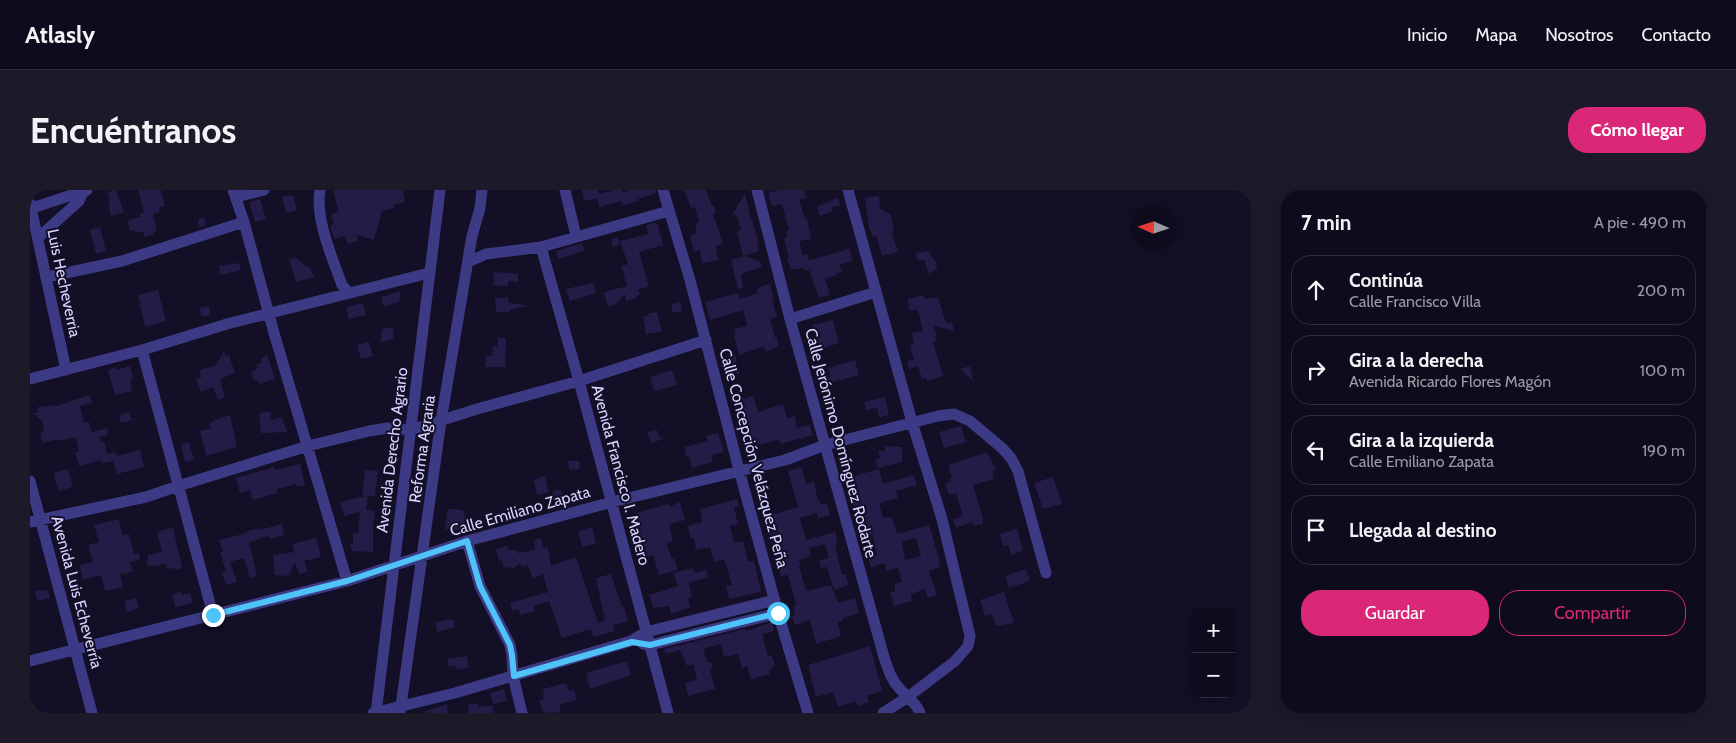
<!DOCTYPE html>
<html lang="es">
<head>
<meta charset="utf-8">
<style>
	:root { --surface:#0e0b1c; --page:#1c1929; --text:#f1f3f6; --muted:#9b9ba3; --line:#2e2b3b; --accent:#db2777 }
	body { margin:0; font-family:Cabin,sans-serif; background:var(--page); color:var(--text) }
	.controls { position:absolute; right:15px; bottom:15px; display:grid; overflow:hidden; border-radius:10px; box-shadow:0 2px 12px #0003 }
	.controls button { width:45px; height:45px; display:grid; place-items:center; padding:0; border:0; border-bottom:1px solid var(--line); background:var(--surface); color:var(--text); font:25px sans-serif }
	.compass { position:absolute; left:1101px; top:15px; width:45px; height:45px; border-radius:50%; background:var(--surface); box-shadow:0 2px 12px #0003; rotate:273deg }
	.stop { position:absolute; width:15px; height:15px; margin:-11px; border:4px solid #4fc3f7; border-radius:50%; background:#fff }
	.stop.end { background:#4fc3f7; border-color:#fff; box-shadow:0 1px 5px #0008 }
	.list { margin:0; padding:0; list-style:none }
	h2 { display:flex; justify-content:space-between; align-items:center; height:65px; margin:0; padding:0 20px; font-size:21px }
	h2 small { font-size:16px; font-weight:400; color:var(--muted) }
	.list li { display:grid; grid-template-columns:32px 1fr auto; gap:15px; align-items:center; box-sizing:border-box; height:70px; margin:0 10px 10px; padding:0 10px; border:1px solid var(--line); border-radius:20px }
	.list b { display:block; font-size:19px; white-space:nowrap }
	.list p { margin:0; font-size:16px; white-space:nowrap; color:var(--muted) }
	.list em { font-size:16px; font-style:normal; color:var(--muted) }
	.actions { display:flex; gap:10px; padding:15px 20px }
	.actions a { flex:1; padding:11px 0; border:1px solid var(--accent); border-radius:20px; text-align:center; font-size:18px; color:var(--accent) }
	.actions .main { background:var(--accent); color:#fff }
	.icon { flex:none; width:28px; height:28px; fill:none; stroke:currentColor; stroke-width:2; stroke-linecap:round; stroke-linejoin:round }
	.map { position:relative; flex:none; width:1221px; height:523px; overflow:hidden; border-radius:20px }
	header { display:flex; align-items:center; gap:30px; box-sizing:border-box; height:70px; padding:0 25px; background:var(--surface); border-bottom:1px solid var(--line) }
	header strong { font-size:24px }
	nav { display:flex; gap:28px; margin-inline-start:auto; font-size:18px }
	.intro { display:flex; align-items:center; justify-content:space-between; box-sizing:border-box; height:120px; padding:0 30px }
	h1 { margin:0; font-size:35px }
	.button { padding:12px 22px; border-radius:20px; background:var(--accent); color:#fff; font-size:18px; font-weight:700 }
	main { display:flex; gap:30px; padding:0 30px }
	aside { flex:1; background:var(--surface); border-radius:20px; box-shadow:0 2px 12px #0003 }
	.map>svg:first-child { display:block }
	.building { fill:#241b47; fill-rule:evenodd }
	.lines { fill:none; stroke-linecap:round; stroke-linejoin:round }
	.minor { stroke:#3d3a85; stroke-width:11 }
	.route { stroke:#4fc3f7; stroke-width:6 }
	.labels { text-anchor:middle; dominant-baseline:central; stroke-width:4; stroke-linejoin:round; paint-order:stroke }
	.street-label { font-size:16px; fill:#d9d4ff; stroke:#130f26 }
</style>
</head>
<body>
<header>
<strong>Atlasly</strong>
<nav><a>Inicio</a><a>Mapa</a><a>Nosotros</a><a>Contacto</a></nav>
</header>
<div class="intro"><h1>Encuéntranos</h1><a class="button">Cómo llegar</a></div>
<main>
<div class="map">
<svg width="1221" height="523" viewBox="0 0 1221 523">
	<rect width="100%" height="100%" fill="#130f26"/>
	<!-- building -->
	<path class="building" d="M86 0 94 22 81 26 78 13 80 12 78 2Z
		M108 0H131L135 16 129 17 130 22 123 24 127 41 123 42 124 44 115 47 113 41 106 43 104 40 100 41 97 30 110 27V23L114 22Z
		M303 0H373L375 12 364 15 365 18 352 21 344 50 326 45 328 51 318 54 315 46 304 49 300 36 304 34 301 24 309 22Z
		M552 0H568L569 4 587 0H592L593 2 600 0H626V3L608 9 609 11 593 15 591 11 569 17 567 8 554 11Z
		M654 0H676L682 16H684L686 23 683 24 693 54 686 56 688 70 672 73 670 60 664 62 660 45 667 43 665 33H669L665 17 661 18Z
		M750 0H774L776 8 769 9 775 29 777 28 781 49 769 51 773 65 777 64 779 70 777 71 819 59 823 71 809 75 812 82 806 83 807 85 795 89 800 105 789 108 779 80 775 81 774 78 761 80 757 69 759 68 754 48H757L756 41 759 40 752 14 742 16 738 3Z
		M715 3 721 30H722L729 53H727L729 61 713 66 707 41 711 40 707 25H702Z
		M263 5 267 20 256 23 252 7Z
		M849 6 850 19 861 25 864 42 862 43 868 62 852 66 846 45 843 47 839 37 835 8Z
		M808 8 810 15 802 17 803 21 790 26 787 16Z
		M230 9 236 29 225 32 219 12Z
		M174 27 176 35 169 37 168 30Z
		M626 32V34H628L633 55 609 62 619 97 608 99 610 104 606 106 607 108 596 111 595 104 586 114 578 117 574 102 597 96 591 76 598 74 590 51 618 44 616 35Z
		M70 37 76 61 66 64 60 40Z
		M588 48 590 55 583 57 581 49Z
		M552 53 554 61 528 69 526 61Z
		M898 61 906 72 907 78 899 84 894 70H887L886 63Z
		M715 66 730 72 732 77 711 84 713 98 708 99 701 70Z
		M266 68 273 74 280 78 284 87 266 92 259 69Z
		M209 73 211 80 190 85 189 76Z
		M464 82 488 84V92L479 91 478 96 463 95Z
		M563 93 566 103 540 111 536 99Z
		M740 94 744 109 742 110 747 127 740 129 745 148 747 147 749 156 736 162 734 156 709 165 704 145H706L704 139 717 136 713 120 680 130 675 112 708 103 710 109 728 103 727 99 729 98V97Z
		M128 100 136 131 115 137 108 105Z
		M371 101 369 112 356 116 353 115 351 107Z
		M894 105 895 109 908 107 916 133 922 132 924 141 904 136 907 146H905L906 152H903L913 186 897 191 896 188 892 189 888 176 879 179 877 171 884 170 880 155 884 154 882 143 893 141 888 120H879L878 109Z
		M478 107 479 113 496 115V116L479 120V122H466L465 108Z
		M651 112 652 121 643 123 641 114Z
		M333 113 336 125 319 129 316 117Z
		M179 116 180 125 172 127 169 118Z
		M627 122 632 142 616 144 613 127 619 126 618 123Z
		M803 130 809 153 794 158 793 155 782 159 779 149 785 148 782 135Z
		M364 137 363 149 351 152 352 139Z
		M468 148H476L475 177H455L456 166H462L463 156 468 157Z
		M339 152 343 166 331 169 327 155Z
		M194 161 196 166 199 165 205 183 190 189 195 208 188 210 183 197 171 202 166 190 171 188 170 180 186 175Z
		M704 162 710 183 705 185 697 164Z
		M237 164 245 189 229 194 228 191H224L221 182 228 178 226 175 232 172 231 169Z
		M825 170 829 185 803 192 802 191 799 196 788 190 801 187 798 178Z
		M100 176 103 189 100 190 102 201 85 205 78 180 86 177V180Z
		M940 176 943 191 930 179Z
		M642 180 647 195 624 201 620 187Z
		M60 205 62 213 50 216 54 233 59 232 62 242 78 238 77 246H70L71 251H74L77 264 86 262 87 266 110 260 114 277 87 284 83 271 72 273 71 270 49 276 45 262 49 261 46 247 28 251V249L12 253 10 243 14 242 13 232 3 223H8V217L26 215V216Z
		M723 206 728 222 753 214 757 228 765 226 767 238 780 235 783 245 750 254 749 250 726 255 728 261 717 264 708 227 713 226 708 210Z
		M855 207 859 225 849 227 847 218 836 220 834 212Z
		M99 222 102 230 91 233 89 226Z
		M241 222V230L252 227 257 242 231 243 229 223Z
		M200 225 207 257 176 266 170 241 181 238 179 234 187 229Z
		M931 236 936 252 914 258 909 242Z
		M627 240 628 245 633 249 621 253 617 242Z
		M688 243 694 262 681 265 683 272 662 278 659 266H656L655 257 678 251 676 246Z
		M159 252 164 270 155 272 151 255Z
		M855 256 872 257V272L848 278 845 270 850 268 848 261H855Z
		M957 262 966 280 962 281 964 289 943 295 953 329V334L943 336 942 332 926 338 923 329 933 326 926 303 919 305 915 294 920 292 919 289 922 288 918 275Z
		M538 271H549L550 279 539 280Z
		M270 274 275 295 267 297 266 294 247 299 248 303 222 310 220 300 210 303 206 288 244 277 245 280Z
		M772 277 776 294 784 292 788 312 790 311 791 315 797 313 800 325 788 328 787 323 770 328 776 350 806 342 807 355 805 356 812 385 815 384 819 395 804 400 797 377 791 378 789 371 799 368 795 354 779 358 781 366 769 370 771 376H769L776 401 801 395 808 413 825 408 829 423 813 428V430L808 433 811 446 786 454 780 430 765 435 762 426 765 425 763 417 766 415 758 385 751 386 734 327 768 317 758 281Z
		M38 279 43 297 28 301 24 283Z
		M849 279 853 294 884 285 887 295 866 301 868 308 849 313 853 328 862 327 867 344 899 335 910 372 908 373 910 377 899 381 907 405 898 408 895 399 881 404 882 411 864 416 860 402 865 401V394L872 392 868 378 856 381 855 373 841 377 838 368 847 365 842 344 836 345 835 340 832 341 823 312 830 310 824 286ZM886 348 891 366 875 370 872 351Z
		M335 280 348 281 345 306H338L336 320 345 321 344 332H343V362L322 361 320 353H323V343H328L330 322 314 326 310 312 336 306 332 305Z
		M515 286 519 302 507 305 504 290Z
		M1023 287 1032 314 1013 319 1004 293Z
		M531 300 533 310H524L523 301Z
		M708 309 709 316 704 317 708 334 700 336 704 353 713 351 718 372 724 371 731 402 699 409 696 396 702 395 694 369 684 372 680 357 666 360 664 348 661 349 658 336 672 332 670 319Z
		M650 312 655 330 639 334 643 351 636 353 642 369 644 368 648 380 629 385 623 365 617 367 613 353 606 354 602 336 608 335 606 323 639 314V317Z
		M418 319 433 320 438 340 415 339Z
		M89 329 92 345 99 344 104 364 109 363 110 370 100 372 103 382 90 384 93 397 75 401 71 385 53 390 50 375 63 372 58 355 69 352 64 335Z
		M252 334 254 345 240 349 239 346 219 352 227 385 220 388 214 368 200 372 207 392 196 395 192 383 196 382 190 362H193L189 350 217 343V341L230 338V340Z
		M143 337 152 378 145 380V378L137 379 136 374 123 376 117 375 118 365 132 362 127 342Z
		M562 337 566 354 552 357 548 341Z
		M987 339 993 360 982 365 978 355 973 356 970 344Z
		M286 348 291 367 274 371 278 382 269 384 265 372 258 386 245 385 243 365 264 362 262 354Z
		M511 348 513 358 518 357 521 376 546 367 568 433 575 431 566 388 581 384 592 417 594 416 598 431 583 435 585 441 563 447 561 439 532 448 519 411 504 416 505 421 490 425 489 419 482 421 480 413 518 402 513 384 503 389 498 375 491 377 490 373 483 379 481 377 474 378 472 370 469 371 466 359 477 356 478 360H487V363L505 360 504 350Z
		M663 378 665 383 676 380 678 387 659 393 662 407 658 409 661 417 641 424 639 416 623 418 619 405 648 396 643 383Z
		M996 379 1000 391 979 398 975 386Z
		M12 400V401L18 400 20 408 7 411 5 401Z
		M151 402 152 405 160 403 163 413 145 417 142 404Z
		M974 402 984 433 966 436 962 424 955 426 950 410Z
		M106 408 109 418 97 422 94 411Z
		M423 429 425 437 407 442 406 432Z
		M742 432 744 441 733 444 734 452 738 466H742L745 475 742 476 743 479 739 480 740 484 721 489 717 476 712 478 708 464 694 467 691 454 673 459 678 473 681 472 683 479H680L685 499 658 506 655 493 667 490 663 474 657 476 650 460 636 464 634 459 715 439 716 441Z
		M840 456 852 501 837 506 839 512 828 516 826 511 808 517 803 502 786 507 778 475Z
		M437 466 439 478 426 480 425 475 419 477 417 469Z
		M597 471 601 485 560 499 556 483Z
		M536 493 539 501 544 499 547 510 529 515 531 522 514 523 509 510 514 509 512 505 514 504 513 499Z
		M474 499 477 511 463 514 460 503Z
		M448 513 449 517 462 515 464 523H439L438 515Z
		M417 514 418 523H395V521Z"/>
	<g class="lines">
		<!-- minor -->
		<path class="minor" d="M203 0 214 32 244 143 317 391
			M290 0C285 29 302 67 312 95L319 103
			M535 0 546 46
			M633 0 660 90 709 280 748 423 778 523
			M727 0 760 129 854 467C858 479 861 490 870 499 877 507 886 512 890 523
			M818 0 882 232 912 329 940 446 938 456 925 471 878 507 853 523
			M206 7 234 0
			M0 13 36 180
			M2 18 57 0
			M8 48 49 11 53 2
			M511 57 549 191 638 523
			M438 72 456 64 511 57 639 21
			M17 87 92 71 214 32
			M760 129 846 102
			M112 160 183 425
			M0 189 112 160 197 134 399 83
			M0 291 62 523
			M0 332 116 307 148 296 278 256 339 241 358 238 381 240 447 219 549 191 676 150
			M437 351 450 396 480 455 482 465 483 486 492 523
			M613 454 620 455 748 423
			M0 471 317 391 437 351 582 312 755 270 795 255 908 226 924 224 940 231 972 258 981 268 988 281 1016 383
			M343 523 425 503 601 451 616 442 745 410
			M346 523 410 0
			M370 523 411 231 442 46 450 18 452 0"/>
	</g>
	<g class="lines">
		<!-- route -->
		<path class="route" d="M183 425 317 391 437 351 450 396 480 455 482 465 484 486 602 452 620 455 748 423"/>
	</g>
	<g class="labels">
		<!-- street labels -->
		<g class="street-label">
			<text transform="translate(34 93) rotate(78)">Luis Hecheverria</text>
			<text transform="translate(811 253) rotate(75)">Calle Jerónimo Domínguez Rodarte</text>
			<text transform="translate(392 259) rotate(-82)">Reforma Agraria</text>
			<text transform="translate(362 260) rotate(-83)">Avenida Derecho Agrario</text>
			<text transform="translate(724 268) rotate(75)">Calle Concepción Velázquez Peña</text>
			<text transform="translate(591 285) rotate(75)">Avenida Francisco I. Madero</text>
			<text transform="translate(490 321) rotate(-16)">Calle Emiliano Zapata</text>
			<text transform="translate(47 402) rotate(75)">Avenida Luis Echeverría</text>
		</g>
	</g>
</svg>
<div class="controls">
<button>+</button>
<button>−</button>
</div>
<svg class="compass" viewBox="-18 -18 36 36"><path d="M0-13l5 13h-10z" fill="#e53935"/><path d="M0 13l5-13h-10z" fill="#9b9ba3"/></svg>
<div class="stop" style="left:748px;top:423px"></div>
<div class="stop end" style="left:183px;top:425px"></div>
</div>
<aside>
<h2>7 min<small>A pie · 490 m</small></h2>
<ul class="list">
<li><svg class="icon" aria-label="ahead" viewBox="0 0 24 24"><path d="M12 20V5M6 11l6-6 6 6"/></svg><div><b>Continúa</b><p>Calle Francisco Villa</p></div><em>200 m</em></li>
<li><svg class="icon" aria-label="right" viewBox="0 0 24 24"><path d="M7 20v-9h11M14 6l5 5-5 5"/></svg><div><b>Gira a la derecha</b><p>Avenida Ricardo Flores Magón</p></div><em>100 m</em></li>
<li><svg class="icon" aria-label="left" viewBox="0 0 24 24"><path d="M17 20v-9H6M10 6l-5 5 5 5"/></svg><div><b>Gira a la izquierda</b><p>Calle Emiliano Zapata</p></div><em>190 m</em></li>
<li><svg class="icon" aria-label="arrive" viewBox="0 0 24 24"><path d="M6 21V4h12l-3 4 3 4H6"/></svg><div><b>Llegada al destino</b></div></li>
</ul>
<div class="actions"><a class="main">Guardar</a><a>Compartir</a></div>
</aside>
</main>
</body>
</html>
